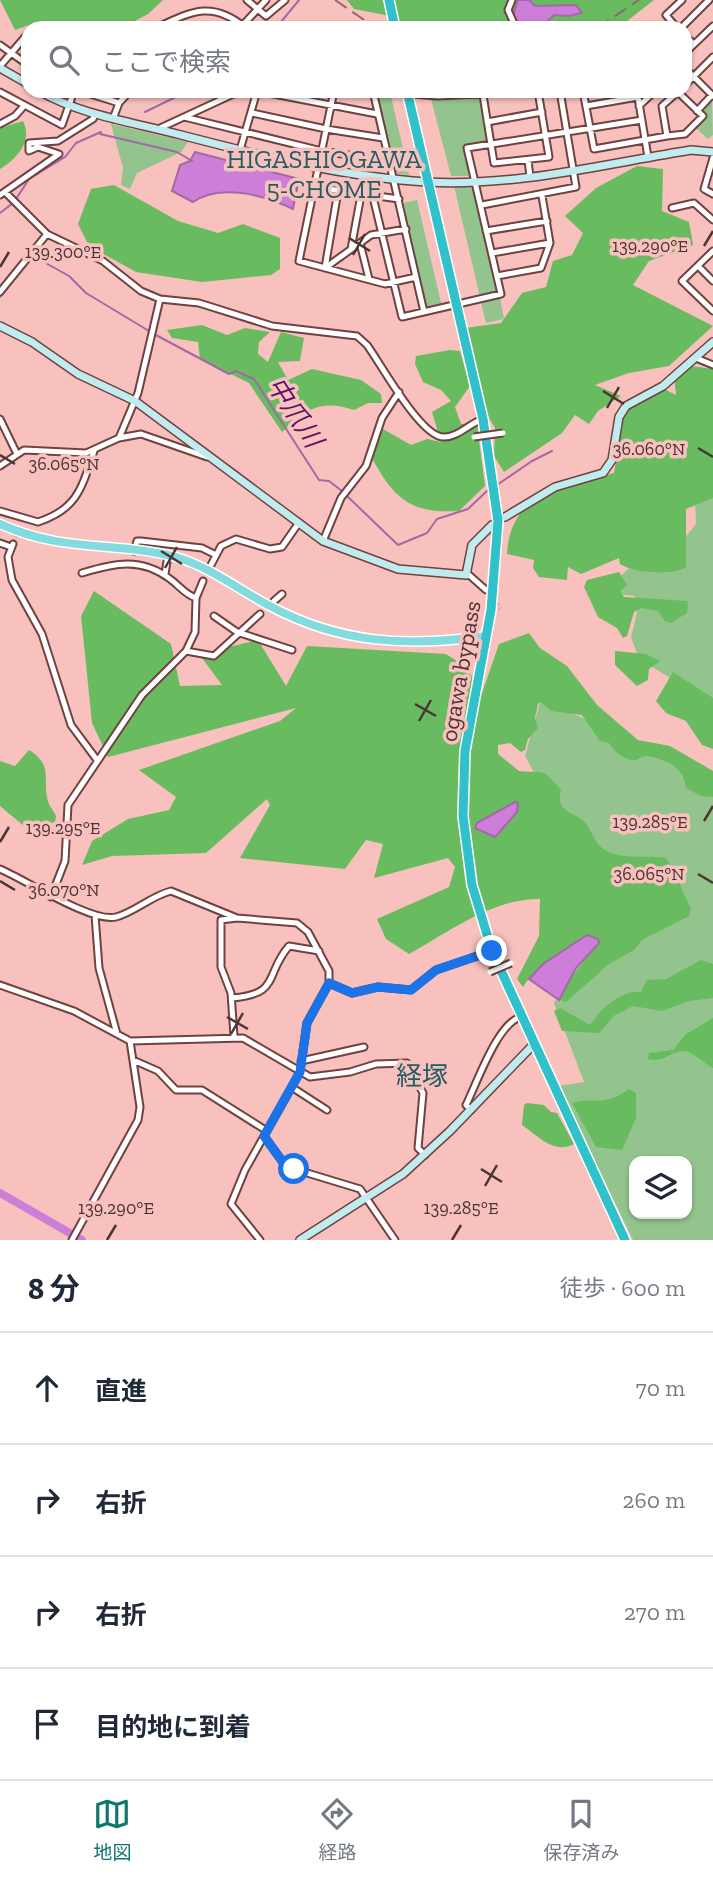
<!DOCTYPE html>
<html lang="ja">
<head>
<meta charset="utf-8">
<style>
	:root { --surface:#fff; --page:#f6f6f7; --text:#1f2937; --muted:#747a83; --line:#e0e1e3; --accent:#0f766e }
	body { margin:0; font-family:"Zilla Slab","Noto Sans JP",serif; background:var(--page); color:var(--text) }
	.controls { position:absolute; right:21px; bottom:21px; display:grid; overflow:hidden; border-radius:14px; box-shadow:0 2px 5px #0004 }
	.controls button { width:63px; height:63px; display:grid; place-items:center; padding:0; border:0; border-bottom:2px solid var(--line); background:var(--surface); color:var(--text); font:35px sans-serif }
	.stop { position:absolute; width:21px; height:21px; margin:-16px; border:5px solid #1a73e8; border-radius:50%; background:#fff }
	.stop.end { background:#1a73e8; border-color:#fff; box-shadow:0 2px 7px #0008 }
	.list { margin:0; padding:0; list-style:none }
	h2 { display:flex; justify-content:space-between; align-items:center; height:91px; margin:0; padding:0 28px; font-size:30px }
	h2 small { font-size:23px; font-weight:400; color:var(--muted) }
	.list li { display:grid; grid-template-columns:46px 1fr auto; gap:21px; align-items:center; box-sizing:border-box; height:112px; padding:0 28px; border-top:2px solid var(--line) }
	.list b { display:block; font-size:26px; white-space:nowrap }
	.list em { font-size:23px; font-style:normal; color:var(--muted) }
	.icon { flex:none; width:38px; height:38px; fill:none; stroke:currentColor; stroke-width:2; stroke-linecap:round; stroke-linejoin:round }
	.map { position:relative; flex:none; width:713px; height:1240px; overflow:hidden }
	.search { position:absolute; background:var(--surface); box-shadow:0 2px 5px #0004; left:21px; right:21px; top:21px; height:77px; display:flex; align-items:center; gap:18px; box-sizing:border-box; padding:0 24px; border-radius:21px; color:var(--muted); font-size:26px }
	.sheet { height:539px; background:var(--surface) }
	nav { display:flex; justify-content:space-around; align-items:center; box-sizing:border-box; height:98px; border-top:2px solid var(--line); background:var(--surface); font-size:19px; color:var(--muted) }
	nav a { display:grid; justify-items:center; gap:4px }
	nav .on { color:var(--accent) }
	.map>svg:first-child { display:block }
	.green { fill:#93c48d; fill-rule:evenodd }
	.forest { fill:#69bb60 }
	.water { fill:#cc7ed8; stroke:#a568a7; stroke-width:2 }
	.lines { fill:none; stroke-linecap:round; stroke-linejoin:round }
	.stream { stroke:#a568a7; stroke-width:2 }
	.river { stroke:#cc7ed8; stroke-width:8 }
	.street-tunnel { stroke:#d6a5a2; stroke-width:5; stroke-dasharray:5 2.5; stroke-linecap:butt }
	.street-casing { stroke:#6f4140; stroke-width:9 }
	.secondary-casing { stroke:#6f4140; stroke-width:10 }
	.primary-casing { stroke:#fff; stroke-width:11 }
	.highway-casing { stroke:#fff; stroke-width:12 }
	.street { stroke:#fff; stroke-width:5 }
	.secondary { stroke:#c1ecef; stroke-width:7 }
	.primary { stroke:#83dadf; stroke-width:8 }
	.highway { stroke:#30c1ca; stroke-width:9 }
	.rail { stroke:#8e6b69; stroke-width:2; stroke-dasharray:14 7; stroke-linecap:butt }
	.street-bridge-casing { stroke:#6f4140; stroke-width:9; stroke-linecap:butt }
	.street-bridge { stroke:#fff; stroke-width:5 }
	.route { stroke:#1a73e8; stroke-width:9 }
	.ticks { fill:none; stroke:#4b3534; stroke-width:2.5 }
	.labels { text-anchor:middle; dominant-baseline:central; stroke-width:7; stroke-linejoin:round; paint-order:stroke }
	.street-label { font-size:24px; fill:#4b3534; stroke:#f9c1be }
	.neighbourhood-label { font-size:26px; fill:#225d61; stroke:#f9c1be }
	.water-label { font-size:26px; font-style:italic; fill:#5b1366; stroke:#f9c1be }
	.ticks-label { font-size:18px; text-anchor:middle; fill:#4b3534; stroke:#f9c1be; stroke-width:7; stroke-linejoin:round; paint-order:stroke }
</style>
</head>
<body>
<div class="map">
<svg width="713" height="1240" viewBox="0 0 713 1240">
	<rect width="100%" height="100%" fill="#f9c1be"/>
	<!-- green -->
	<path class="green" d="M377 94 391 96 409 175 393 173Z
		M712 98 713 135 708 139 695 127 705 117 699 111Z
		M431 99H481L488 143 465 147 471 176H451Z
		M111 124 188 142 181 152 137 173 130 189 121 185 123 168Z
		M474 185 499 291 480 297 454 186Z
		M417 200 442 307 428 310 425 308 403 203Z
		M500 298 504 319 486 323 481 302Z
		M713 486V704L639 659 631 637 637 613 635 596 617 594 620 577 646 551 671 555 696 524 695 499Z
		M541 699 713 777V1240H633L558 1086 584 1082 554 1003 612 914 525 756ZM634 1161H687V1214H634Z"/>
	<!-- forest -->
	<path class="forest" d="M0 0H163L148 14 124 27 29 25 15 30Z
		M347 0H654L618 28H404L385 15 354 9Z
		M23 121C33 141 17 159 0 169V128Z
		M637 166 663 169 662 211 689 222 693 245 649 261 633 285 713 326 669 366 629 373 595 385 621 396 598 411 589 424 575 415 562 433 504 472 494 456 495 428 483 408 465 328 501 323 522 293 546 287 553 261 572 255 583 233 565 216 596 188Z
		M114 185 178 221 218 233 243 224 280 238V269L271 275 202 282 136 272 89 246 78 224 91 189Z
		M202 325 227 335 245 328 270 332 259 342 258 354 268 362 281 332 304 338 300 361 278 362 288 380 312 369 361 380 381 394 382 403H368L354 410C320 399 307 409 282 432L249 383 200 359 198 342 172 338 167 330Z
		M450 350 460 351 470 386 455 407 461 424H477L485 486 459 511C411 514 394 499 372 458L383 429 411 445 427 439 441 442 432 412 451 401 441 390 423 382 415 364 416 356Z
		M691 366 713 369V498L686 509V567C672 576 633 573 620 564L619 558 581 574 568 567 567 580 539 577 533 568 534 560 507 554C510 491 565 486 614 473L624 409 662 388 676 395 674 376Z
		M619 572 627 585 620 591 624 597 688 601 687 613 671 623 665 621 658 611 641 608 634 612 627 636 623 638 617 628 598 617 584 587 587 580Z
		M94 591 171 644 180 686 222 685 199 654 258 640 286 686 307 646 446 654 466 667 482 693 499 644 529 633 540 648 567 666 597 705 638 740 670 746 713 771V797L701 796 686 788C684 767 666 759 647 756 642 756 641 758 636 760 627 762 613 751 609 743L600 741 582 715 551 711 541 702 538 704 535 718 538 728 528 739 525 750 521 752 510 743 498 745V754L519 771C546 774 540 766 561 790 554 815 577 810 587 825 595 837 596 847 611 853 627 859 649 855 666 858 679 876 681 890 691 909L689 916 642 940 634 950 609 964 566 1002 556 998 597 944C568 947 539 961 523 987L517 979 539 936 540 899C493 898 449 932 409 954L386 939 377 919 449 887 455 867 448 858 374 878 383 844 366 840 345 869 240 858 270 805 267 799 206 853 112 856 82 865 92 841 128 819 169 810 176 797 139 770 280 721 296 708 108 757 92 723 81 616Z
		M615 651 646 654 660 661 649 669 648 680 637 686 615 665Z
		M673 672 713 698V749L702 745 686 721 666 713 656 701Z
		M29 750C54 766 42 779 48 801 49 806 54 811 56 816L55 822 30 831 0 806V761L15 766Z
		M701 960 713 964V998L689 1001 662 1011 633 1006 615 1015 599 1033 562 1031 554 1011 560 1008 590 1025C601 1009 621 990 641 992L647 980 666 979Z
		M713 1018V1068C705 1064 691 1050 682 1051 669 1053 663 1063 648 1059L649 1053 673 1050 686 1034Z
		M629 1089 636 1093V1118L622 1150 596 1147 572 1103C595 1096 603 1108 629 1089Z
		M527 1103 544 1105 551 1112 557 1113 574 1144C554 1155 537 1135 522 1125L524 1105Z"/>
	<!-- water -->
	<path class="water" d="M518 0H529L535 6 576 5 582 13 568 16 554 15 540 28H520L512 19Z
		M195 152 299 179 293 209C264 195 220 183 193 202L172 191 180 165 190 161Z
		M515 802 518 803 517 812 495 837 475 828 477 823Z
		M587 935 598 939 599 943 576 968 559 1000 529 979 543 964Z"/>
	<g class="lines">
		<!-- stream -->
		<path class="stream" d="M276 28 299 0
			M145 112 188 91
			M100 134 177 152 192 161
			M16 199 29 179 65 157 76 143 101 132
			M0 213 13 203
			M0 297 33 256 69 276 86 293 149 331
			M154 334 229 374 236 371 254 379 319 480 329 481 342 491
			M497 485 532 461 552 451
			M346 495 398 545 427 533 437 519 468 509 489 489"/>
		<!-- river -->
		<path class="river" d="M0 1193 82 1240"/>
		<!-- street-tunnel -->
		<path class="street-tunnel" d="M13 544 19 526
			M486 590 500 609"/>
		<defs>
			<path id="street" d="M247 0 266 16 285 0
				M512 0 508 10 516 28
				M242 26 266 0
				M156 28C192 11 212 0 246 28
				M309 28H312
				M677 28 666 15 682 0
				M681 28 709 0
				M685 36 694 44
				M0 45 28 65
				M685 53 713 26
				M0 66 25 37 28 39
				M685 68 713 96
				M685 85 713 57
				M81 91 119 103
				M258 91 377 114
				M334 91 299 261 385 284 416 277
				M371 91 438 96 531 91
				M373 91 424 312
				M583 91 594 149 667 136 662 106 679 91
				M637 91 648 157
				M0 92 62 125 74 91
				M483 95 494 163 549 157 538 91
				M586 106 638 97
				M639 106 655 91
				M697 111 712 95
				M252 113 326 129 383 138
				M184 117 322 151 388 161
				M113 119 119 103 130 91
				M487 122 542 112
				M0 124 15 116 23 107
				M158 129 240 91
				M667 136 685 134 703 116 678 92
				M240 150 257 91
				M713 158 704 189 713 194
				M528 160 530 177
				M314 187 399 199
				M5 192 47 234 103 261 141 291 160 299 199 303 272 326 357 336 367 345C381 364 420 436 443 437 457 438 470 423 483 419
				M0 195 59 154 38 147 29 151V143L58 141 93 119 95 114
				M373 197 402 317 501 294 467 148 642 120
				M482 205 576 187 560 91
				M672 208 694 203 713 220
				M486 231 547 221
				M360 243 369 279
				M351 249 361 195
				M713 251 682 281 713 311
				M492 253 550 243
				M698 266 713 281
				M325 268 371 235 406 229
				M325 268 338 191
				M497 276 541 268 550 243 542 196
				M0 292 47 234
				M696 358 713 365
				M0 419 16 452
				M119 438 138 393 160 299
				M0 466 24 450 86 453 119 438 141 434 207 457
				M0 511 38 522C78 509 82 487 94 451
				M323 541 341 498 366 466 382 418 399 392
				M0 543 11 547
				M13 544 8 557 12 580 42 634 71 725 97 760
				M134 551 137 541H141L202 548 216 555
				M211 565 221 546 236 539 270 549 282 547 298 524
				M82 573C115 563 141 557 170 579 180 586 184 594 196 598
				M165 574 168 555
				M468 574 486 590
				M274 601 282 594
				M214 616 237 632 292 650
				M186 651 214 656 260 614
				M0 869C24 879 92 923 116 917 135 912 151 896 171 891L237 918 297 923 308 932 329 971V983L307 1023 300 1072 245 1170 231 1204 260 1240
				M51 897 65 861 68 805 142 695 186 651 195 632 196 598 203 581
				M95 915 99 968 117 1034
				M329 983 352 993 378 987 411 990 436 970 492 951
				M0 985 74 1011 130 1041 243 1038 310 1077 350 1072 376 1064 407 1063 423 1093 418 1148 425 1155
				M232 998C281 994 264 975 289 946L319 951
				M234 1036 231 993 221 967V920L237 918
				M133 1060 158 1071 176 1090H202L267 1131
				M301 1061 364 1047
				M293 1088 327 1110
				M471 1110 466 1105C477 1083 498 1022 521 1017
				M264 1136 282 1161 294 1169 360 1189 395 1240
				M72 1240 138 1120 140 1107 130 1041"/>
			<path id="secondary" d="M0 68 28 84
				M39 91C83 116 133 122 181 135 262 156 343 177 427 182 515 187 604 164 691 150L713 152
				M0 326 32 342 78 374 135 401 323 541 398 569 466 575 472 545 492 525
				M505 517 555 487 603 473 612 460 619 417 626 406 663 386 713 342
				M300 1240 403 1174 450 1131 533 1045"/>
			<path id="primary" d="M0 524C64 553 114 541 176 557 210 567 239 590 270 606 341 644 408 647 486 636"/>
			<path id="highway" d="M389 0 395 28
				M407 91 483 419 498 521 491 610 465 751 463 816 472 885 492 951 625 1240"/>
		</defs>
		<!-- street casing -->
		<use href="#street" class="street-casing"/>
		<!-- secondary casing -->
		<use href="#secondary" class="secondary-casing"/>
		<!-- primary casing -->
		<use href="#primary" class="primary-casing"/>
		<!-- highway casing -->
		<use href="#highway" class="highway-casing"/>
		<!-- street -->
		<use href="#street" class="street"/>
		<!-- secondary -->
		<use href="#secondary" class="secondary"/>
		<!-- primary -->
		<use href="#primary" class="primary"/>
		<!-- highway -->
		<use href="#highway" class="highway"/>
		<!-- rail -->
		<path class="rail" d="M335 0 376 28
			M597 28 639 0"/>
		<defs>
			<path id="street-bridge" d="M474 437 503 433
				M490 972 511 963"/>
		</defs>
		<!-- street-bridge casing -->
		<use href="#street-bridge" class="street-bridge-casing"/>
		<!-- street-bridge -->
		<use href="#street-bridge" class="street-bridge"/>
	</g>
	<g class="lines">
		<!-- route -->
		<path class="route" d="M294 1169 282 1161 264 1136 300 1072 307 1023 329 983 352 993 378 987 411 990 436 970 492 951"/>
	</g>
	<!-- ticks -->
	<path class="ticks" d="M349 238 370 251M704 246 713 231M353 255 365 234M0 267 9 252M603 391 624 404M607 408 619 387M698 448 713 457M0 455 15 464M161 551 182 564M165 568 177 547M415 704 436 716M419 721 431 700M704 821 713 806M0 842 9 827M698 874 713 883M0 881 15 890M227 1017 248 1029M231 1034 243 1013M481 1169 502 1182M485 1186 497 1165M107 1240 116 1225M452 1240 461 1225"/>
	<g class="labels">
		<!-- street labels -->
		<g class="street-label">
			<text transform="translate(460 671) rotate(-80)">ogawa bypass</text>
		</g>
		<!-- neighbourhood labels -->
		<g class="neighbourhood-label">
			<text x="324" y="159">HIGASHIOGAWA<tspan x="324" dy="30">5-CHOME</tspan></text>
			<text x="422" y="1076">経塚</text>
		</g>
		<!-- water labels -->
		<g class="water-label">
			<text transform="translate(295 412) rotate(57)">中爪川</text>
		</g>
	</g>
	<g class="ticks-label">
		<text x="650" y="252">139.290°E</text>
		<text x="63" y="258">139.300°E</text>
		<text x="649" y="455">36.060°N</text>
		<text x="64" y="470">36.065°N</text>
		<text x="650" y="828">139.285°E</text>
		<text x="63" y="834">139.295°E</text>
		<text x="649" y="880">36.065°N</text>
		<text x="64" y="896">36.070°N</text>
		<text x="116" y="1214">139.290°E</text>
		<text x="461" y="1214">139.285°E</text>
	</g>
</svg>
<div class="controls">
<button><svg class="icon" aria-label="layers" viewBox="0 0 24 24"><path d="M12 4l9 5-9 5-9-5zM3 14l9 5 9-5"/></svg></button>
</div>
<div class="stop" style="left:294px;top:1169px"></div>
<div class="stop end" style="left:492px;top:951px"></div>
<div class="search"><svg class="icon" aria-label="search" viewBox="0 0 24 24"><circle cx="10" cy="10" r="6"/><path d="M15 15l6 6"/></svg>ここで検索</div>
</div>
<section class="sheet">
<h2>8 分<small>徒歩 · 600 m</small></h2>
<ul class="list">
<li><svg class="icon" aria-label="ahead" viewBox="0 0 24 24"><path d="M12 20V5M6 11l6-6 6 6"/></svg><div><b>直進</b></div><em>70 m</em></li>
<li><svg class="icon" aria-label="right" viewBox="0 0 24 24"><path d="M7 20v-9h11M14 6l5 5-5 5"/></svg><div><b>右折</b></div><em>260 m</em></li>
<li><svg class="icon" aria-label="right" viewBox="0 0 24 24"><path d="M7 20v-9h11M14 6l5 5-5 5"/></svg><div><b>右折</b></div><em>270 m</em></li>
<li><svg class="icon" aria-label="arrive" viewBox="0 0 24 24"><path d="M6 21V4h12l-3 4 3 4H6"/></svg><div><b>目的地に到着</b></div></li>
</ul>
</section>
<nav>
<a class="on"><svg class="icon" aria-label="map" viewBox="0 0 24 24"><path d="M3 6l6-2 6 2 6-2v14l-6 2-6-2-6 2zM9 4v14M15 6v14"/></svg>地図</a>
<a><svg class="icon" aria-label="directions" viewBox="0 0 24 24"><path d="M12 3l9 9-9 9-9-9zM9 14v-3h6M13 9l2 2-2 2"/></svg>経路</a>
<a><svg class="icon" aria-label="saved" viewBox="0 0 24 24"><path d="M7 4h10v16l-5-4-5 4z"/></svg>保存済み</a>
</nav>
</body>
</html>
